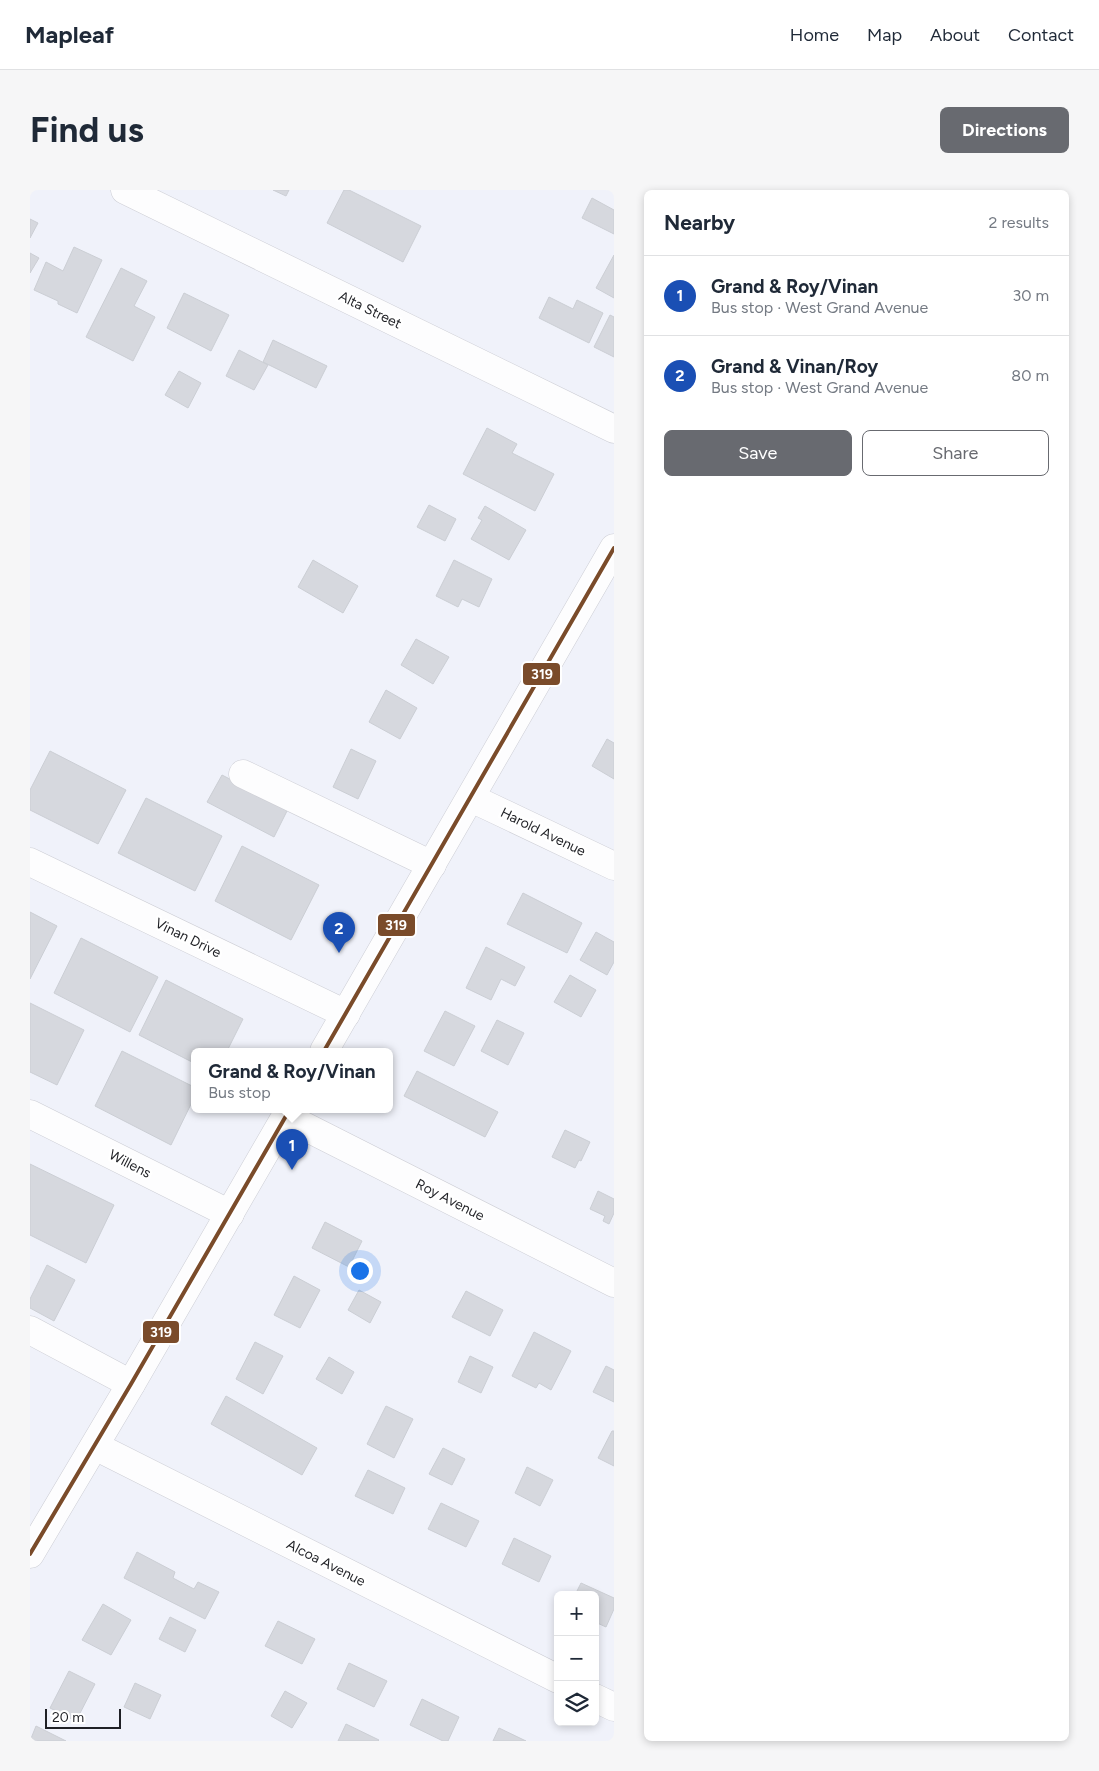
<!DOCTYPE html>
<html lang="en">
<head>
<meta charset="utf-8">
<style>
	:root { --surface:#fff; --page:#f6f6f7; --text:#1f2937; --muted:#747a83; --line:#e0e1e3; --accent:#686a70 }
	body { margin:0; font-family:Figtree,sans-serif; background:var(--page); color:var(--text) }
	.controls { position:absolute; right:15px; bottom:15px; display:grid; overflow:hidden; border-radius:8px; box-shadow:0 2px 8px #0003 }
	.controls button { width:45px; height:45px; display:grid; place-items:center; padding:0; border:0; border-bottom:1px solid var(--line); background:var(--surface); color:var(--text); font:25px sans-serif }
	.scale { position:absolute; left:15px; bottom:12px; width:76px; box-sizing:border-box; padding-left:5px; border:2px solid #1f2025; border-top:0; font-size:14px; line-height:18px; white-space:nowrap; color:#1f2025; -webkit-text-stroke:4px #fff; paint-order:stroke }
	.you { position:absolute; left:329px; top:1080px; width:18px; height:18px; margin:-12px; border:4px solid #fff; border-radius:50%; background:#1a73e8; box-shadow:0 0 0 8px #1a73e833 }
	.badge { display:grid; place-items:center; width:32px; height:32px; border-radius:50%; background:var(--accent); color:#fff; font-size:16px; font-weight:700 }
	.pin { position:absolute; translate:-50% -41px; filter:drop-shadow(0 1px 2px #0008) }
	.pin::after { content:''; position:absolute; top:26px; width:18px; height:15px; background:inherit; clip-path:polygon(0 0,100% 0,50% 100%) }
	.popup { position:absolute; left:161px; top:858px; width:202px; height:65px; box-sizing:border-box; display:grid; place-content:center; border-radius:8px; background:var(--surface); filter:drop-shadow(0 1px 4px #0005); font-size:16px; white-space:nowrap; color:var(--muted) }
	.popup b { font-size:19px; color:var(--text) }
	.popup::after { content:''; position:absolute; left:50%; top:100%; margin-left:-10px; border:10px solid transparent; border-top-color:var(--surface) }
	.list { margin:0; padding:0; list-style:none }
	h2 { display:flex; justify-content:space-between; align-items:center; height:65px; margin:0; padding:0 20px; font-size:21px }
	h2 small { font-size:16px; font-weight:400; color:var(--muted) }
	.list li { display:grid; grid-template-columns:32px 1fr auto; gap:15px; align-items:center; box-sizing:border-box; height:80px; padding:0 20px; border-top:1px solid var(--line) }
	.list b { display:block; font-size:19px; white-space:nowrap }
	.list p { margin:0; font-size:16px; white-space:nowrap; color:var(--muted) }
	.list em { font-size:16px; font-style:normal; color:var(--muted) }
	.actions { display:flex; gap:10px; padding:15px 20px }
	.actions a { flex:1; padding:11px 0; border:1px solid var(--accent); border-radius:8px; text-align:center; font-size:18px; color:var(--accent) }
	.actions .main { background:var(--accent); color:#fff }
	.icon { flex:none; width:28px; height:28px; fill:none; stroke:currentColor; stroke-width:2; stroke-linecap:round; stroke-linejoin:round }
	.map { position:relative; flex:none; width:584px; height:1551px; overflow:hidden; border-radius:8px }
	header { display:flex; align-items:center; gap:30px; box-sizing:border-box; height:70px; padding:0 25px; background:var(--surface); border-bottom:1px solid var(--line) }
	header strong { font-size:24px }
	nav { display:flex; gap:28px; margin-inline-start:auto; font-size:18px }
	.intro { display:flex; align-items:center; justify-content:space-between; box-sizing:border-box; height:120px; padding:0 30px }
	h1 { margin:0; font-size:35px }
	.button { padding:12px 22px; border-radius:8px; background:var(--accent); color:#fff; font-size:18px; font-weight:700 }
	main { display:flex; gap:30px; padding:0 30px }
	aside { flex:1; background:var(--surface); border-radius:8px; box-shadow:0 2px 8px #0003 }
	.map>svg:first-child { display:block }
	.building { fill:#d6d8de; stroke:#cbced4 }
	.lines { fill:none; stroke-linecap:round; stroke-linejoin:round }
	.minor-casing { stroke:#cdced5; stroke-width:29 }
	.major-casing { stroke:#cdced5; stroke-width:29 }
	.minor { stroke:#fdfdfe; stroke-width:28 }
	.major { stroke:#fdfdfe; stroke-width:28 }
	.bus-1-casing { stroke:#fff; stroke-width:8 }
	.bus-1 { stroke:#7a4b2a; stroke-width:4 }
	.labels { text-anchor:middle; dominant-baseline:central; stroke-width:5; stroke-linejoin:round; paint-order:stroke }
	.street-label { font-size:14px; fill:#1f2025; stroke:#fff }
	.line-badge { stroke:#fff; stroke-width:2 }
	.badge-label { font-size:14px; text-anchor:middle; font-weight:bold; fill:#fff }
</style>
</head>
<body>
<header>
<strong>Mapleaf</strong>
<nav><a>Home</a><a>Map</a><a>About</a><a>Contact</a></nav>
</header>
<div class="intro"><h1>Find us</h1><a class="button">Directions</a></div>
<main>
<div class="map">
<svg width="584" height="1551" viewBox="0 0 584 1551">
	<rect width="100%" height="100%" fill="#f0f2fa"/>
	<!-- building -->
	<path class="building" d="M243 0H259L256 6Z
		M314 0H319L391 36 373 72 297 33Z
		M562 8 584 20V44L552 28Z
		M0 29 8 33 0 48Z
		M44 57 72 70 47 123 28 114V111L4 100 16 72 33 81Z
		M0 63 9 68 0 83Z
		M584 65V108L566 98Z
		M91 78 117 91 104 116 125 127 103 171 56 147Z
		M154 103 199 125 181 161 137 138Z
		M519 107 543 119 547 110 573 123 559 153 509 128Z
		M580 125 584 127V167L564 157Z
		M243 150 297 176 286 198 233 172Z
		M209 160 238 175 224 200 196 186Z
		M149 181 171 193 158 218 135 205Z
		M457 238 487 254 482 263 524 284 505 321 433 284Z
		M399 315 426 329 415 351 387 337Z
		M455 316 496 340 479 370 441 349 452 330 448 328Z
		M283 370 328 396 313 423 268 397Z
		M424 370 462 389 449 417 432 409 428 417 406 406Z
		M386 449 419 467 403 494 371 475Z
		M356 500 387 518 370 549 339 532Z
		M577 549 584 553V589L562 576Z
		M321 559 346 571 328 609 303 597Z
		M20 561 96 600 68 654 0 620V600Z
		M192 585 258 619 244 647 177 612Z
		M116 608 192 646 165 701 88 663Z
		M212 656 289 695 261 750 185 711Z
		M493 703 552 733 537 763 477 734Z
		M0 722 27 736 0 789Z
		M566 742 584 752V772L577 785 550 770Z
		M51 748 128 787 100 842 24 803Z
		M456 757 495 777 485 796 471 789 461 810 436 798Z
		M540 785 566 800 551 827 524 812Z
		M136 790 213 829 197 861H164V873L109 845Z
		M0 813 54 840 27 895 0 882Z
		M415 821 445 836 424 876 394 861Z
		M467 830 494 843 478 875 451 861Z
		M92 861 164 897V908L141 955 65 916Z
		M387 881 468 922 455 947 374 906Z
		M535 940 560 952 551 971 549 970 545 978 522 967Z
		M0 974 84 1015 56 1073 0 1045Z
		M568 1001 584 1009V1023L579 1034 573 1031 575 1026 560 1019Z
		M295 1032 332 1051 319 1077 282 1058Z
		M17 1075 45 1090 24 1131 0 1118V1109Z
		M264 1086 290 1100 270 1138 244 1125Z
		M329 1100 351 1112 340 1133 318 1120Z
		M436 1101 473 1120 460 1146 422 1127Z
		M504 1142 541 1161 521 1200 509 1193 506 1198 482 1186Z
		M225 1152 253 1166 233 1204 206 1189Z
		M440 1166 463 1177 451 1203 428 1192Z
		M299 1167 324 1182 312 1204 286 1189Z
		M576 1176 584 1180V1212L563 1202Z
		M196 1206 287 1258 272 1285 181 1234Z
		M356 1216 383 1229 364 1268 337 1254Z
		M582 1241H584V1276L568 1268Z
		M413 1258 435 1269 422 1295 399 1284Z
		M497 1277 523 1290 510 1316 485 1303Z
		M338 1280 375 1298 363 1324 325 1306Z
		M411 1313 449 1331 436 1357 398 1339Z
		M484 1348 521 1366 509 1392 472 1374Z
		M107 1362 145 1382 143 1388 164 1399 168 1392 189 1402 175 1429 94 1388Z
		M551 1393 584 1408V1419L576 1437 565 1432V1405H545Z
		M73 1414 101 1430 81 1465 52 1450Z
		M140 1427 166 1440 155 1462 129 1449Z
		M248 1431 285 1449 272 1474 235 1456Z
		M319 1473 357 1491 344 1517 307 1499Z
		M39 1481 65 1494 46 1531 20 1518Z
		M105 1493 131 1505 120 1529 94 1517Z
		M255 1501 277 1513 262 1538 241 1526Z
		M392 1509 429 1527 418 1551H413L380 1535Z
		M316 1534 349 1550 348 1551H308Z
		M6 1536 36 1551H0Z
		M469 1538 496 1551H463Z"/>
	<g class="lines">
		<defs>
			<path id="minor" d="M95 0 584 239
				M213 584 402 675
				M441 608 584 676
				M0 672 316 824
				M0 924 200 1024
				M256 927 584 1093
				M0 1140 101 1194
				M65 1256 528 1489
				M565 1508 584 1517"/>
			<path id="major" d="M294 861 584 358
				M0 1364 101 1194 260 919"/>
		</defs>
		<!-- minor casing -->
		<use href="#minor" class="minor-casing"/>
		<!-- major casing -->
		<use href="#major" class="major-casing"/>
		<!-- minor -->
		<use href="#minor" class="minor"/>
		<!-- major -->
		<use href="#major" class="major"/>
		<defs>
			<path id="bus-1" d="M294 861 584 358
				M0 1364 101 1194 260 919"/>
		</defs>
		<!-- bus-1 casing -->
		<use href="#bus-1" class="bus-1-casing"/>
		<!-- bus-1 -->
		<use href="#bus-1" class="bus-1"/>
	</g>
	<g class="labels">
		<!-- street labels -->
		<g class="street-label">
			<text transform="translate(340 120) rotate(26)">Alta Street</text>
			<text transform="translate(513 642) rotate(26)">Harold Avenue</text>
			<text transform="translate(158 748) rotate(26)">Vinan Drive</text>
			<text transform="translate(100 974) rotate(27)">Willens</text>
			<text transform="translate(420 1010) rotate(27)">Roy Avenue</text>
			<text transform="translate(296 1373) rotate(27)">Alcoa Avenue</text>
		</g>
	</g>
	<g class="line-badge">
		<rect x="492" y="472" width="39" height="24" rx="5" fill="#7a4b2a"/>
		<rect x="347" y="723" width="39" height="24" rx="5" fill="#7a4b2a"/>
		<rect x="112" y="1130" width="38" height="24" rx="5" fill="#7a4b2a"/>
	</g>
	<g class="badge-label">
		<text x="512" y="489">319</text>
		<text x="366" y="740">319</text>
		<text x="131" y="1147">319</text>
	</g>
</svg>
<div class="controls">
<button>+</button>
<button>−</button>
<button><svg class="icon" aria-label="layers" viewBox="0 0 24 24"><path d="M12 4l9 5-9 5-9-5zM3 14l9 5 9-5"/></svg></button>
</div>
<div class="scale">20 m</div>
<div class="you"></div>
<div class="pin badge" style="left:262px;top:980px;background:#1a4fb4">1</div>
<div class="popup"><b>Grand &amp; Roy/Vinan</b>Bus stop</div>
<div class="pin badge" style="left:309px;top:763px;background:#1a4fb4">2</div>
</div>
<aside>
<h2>Nearby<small>2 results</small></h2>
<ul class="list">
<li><span class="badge" style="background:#1a4fb4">1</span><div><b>Grand &amp; Roy/Vinan</b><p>Bus stop · West Grand Avenue</p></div><em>30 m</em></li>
<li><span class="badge" style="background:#1a4fb4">2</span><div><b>Grand &amp; Vinan/Roy</b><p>Bus stop · West Grand Avenue</p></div><em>80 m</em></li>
</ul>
<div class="actions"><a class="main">Save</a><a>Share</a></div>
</aside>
</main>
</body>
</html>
